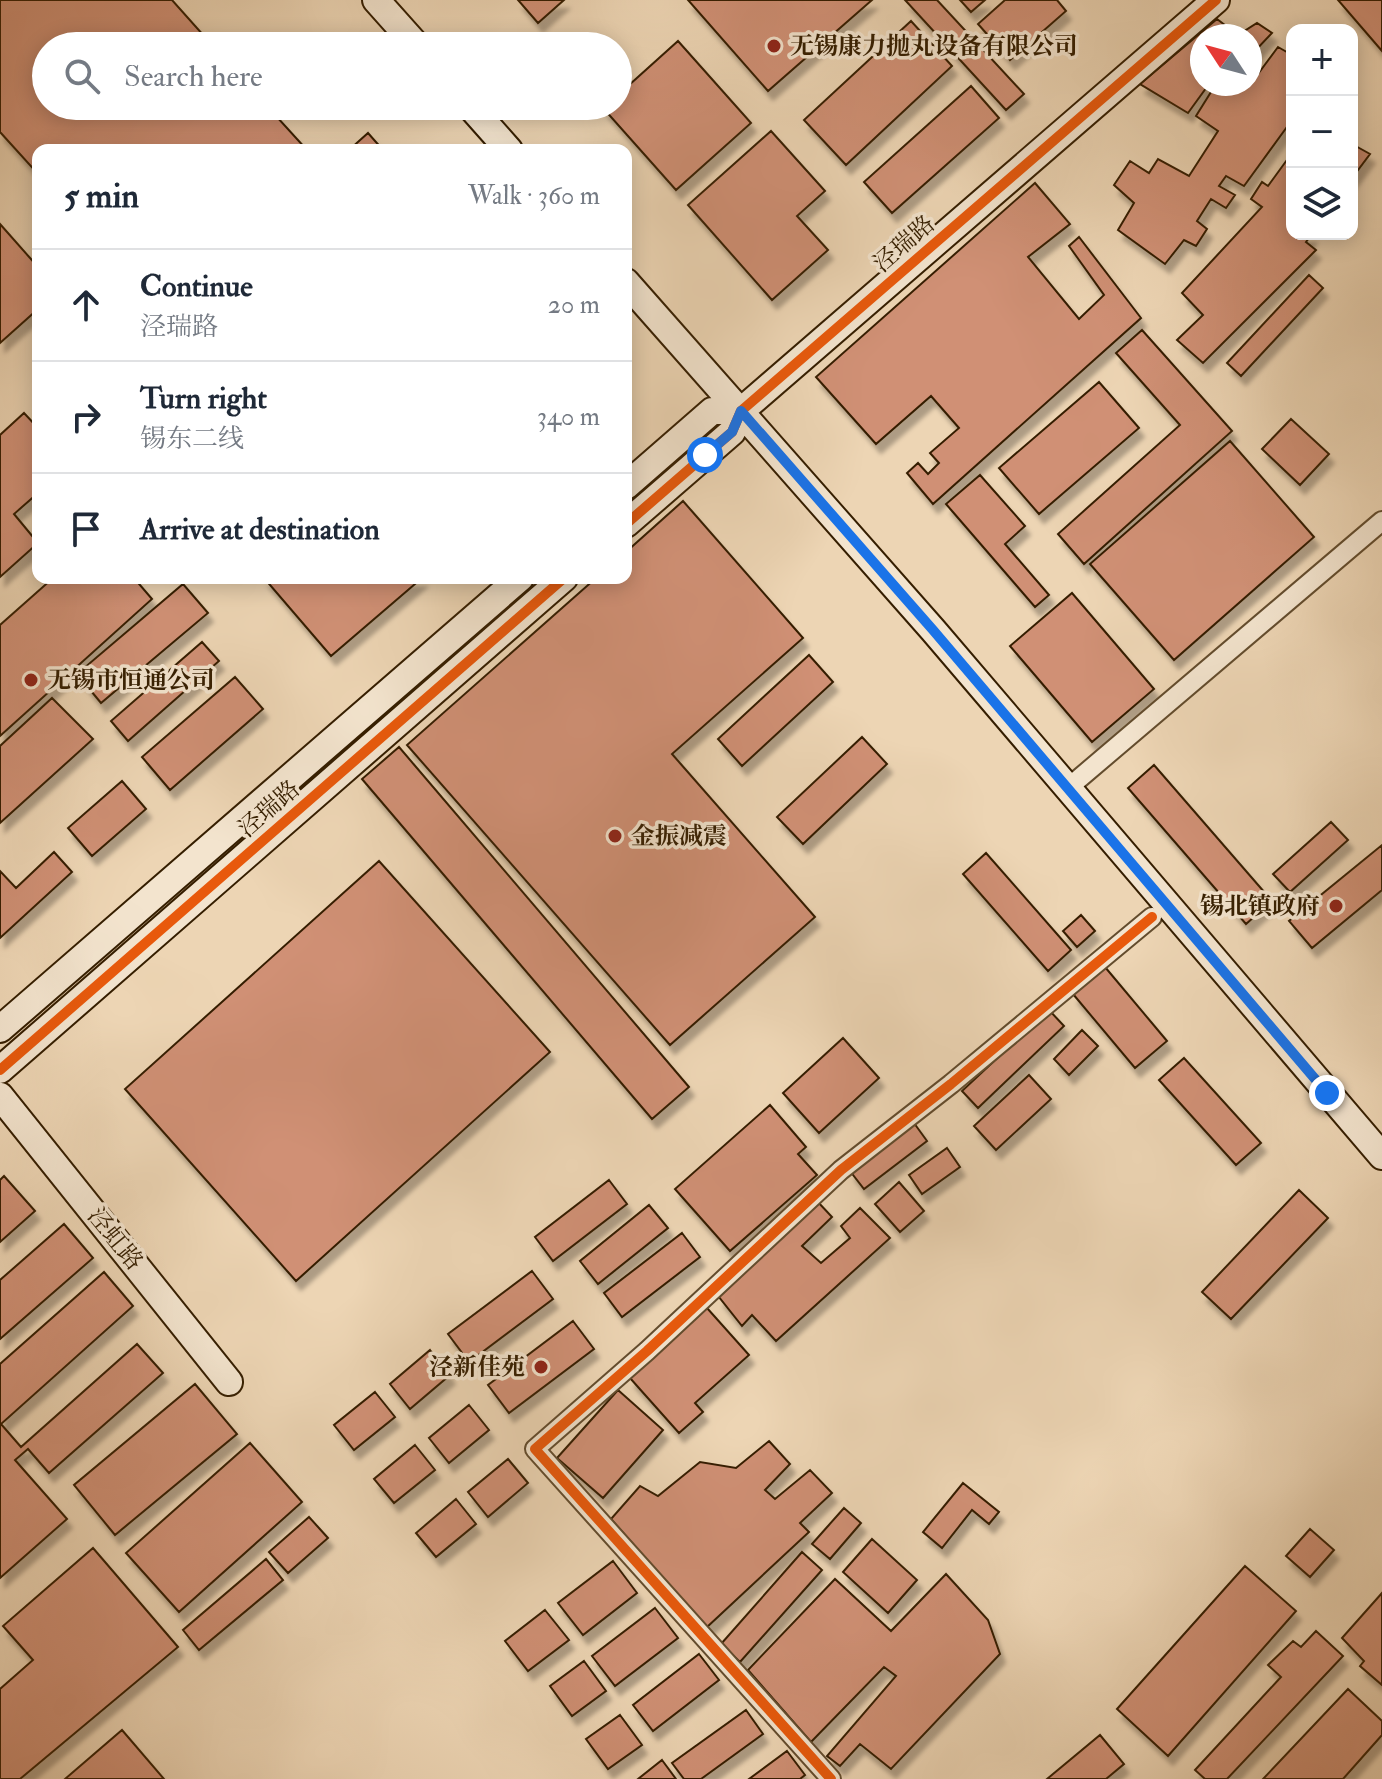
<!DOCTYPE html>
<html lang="en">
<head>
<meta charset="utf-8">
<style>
	:root { --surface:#fff; --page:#f2f2f3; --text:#1f2937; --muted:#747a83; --line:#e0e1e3 }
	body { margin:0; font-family:"IM FELL Double Pica","Noto Serif SC",serif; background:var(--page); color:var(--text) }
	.controls { position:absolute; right:24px; top:24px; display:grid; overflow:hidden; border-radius:16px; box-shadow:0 4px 20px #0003 }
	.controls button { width:72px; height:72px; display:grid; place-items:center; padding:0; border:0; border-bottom:2px solid var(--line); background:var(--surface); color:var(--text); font:40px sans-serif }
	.compass { position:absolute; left:1190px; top:24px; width:72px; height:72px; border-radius:50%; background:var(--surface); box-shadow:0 4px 20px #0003; rotate:306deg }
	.stop { position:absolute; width:24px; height:24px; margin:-18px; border:6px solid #1a73e8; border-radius:50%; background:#fff }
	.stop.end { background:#1a73e8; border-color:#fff; box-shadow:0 2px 8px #0008 }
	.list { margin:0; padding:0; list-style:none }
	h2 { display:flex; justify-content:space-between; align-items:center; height:104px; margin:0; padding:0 32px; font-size:34px }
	h2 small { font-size:26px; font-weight:400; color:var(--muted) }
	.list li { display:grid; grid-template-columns:52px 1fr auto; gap:24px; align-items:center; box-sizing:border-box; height:112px; padding:0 32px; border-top:2px solid var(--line) }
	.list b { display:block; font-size:30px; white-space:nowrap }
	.list p { margin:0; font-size:26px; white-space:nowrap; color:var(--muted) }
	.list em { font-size:26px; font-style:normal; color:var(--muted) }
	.icon { flex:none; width:44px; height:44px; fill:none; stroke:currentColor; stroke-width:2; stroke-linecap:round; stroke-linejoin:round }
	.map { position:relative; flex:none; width:1382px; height:1779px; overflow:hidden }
	.search { position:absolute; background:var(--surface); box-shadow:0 4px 20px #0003; left:32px; top:32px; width:600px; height:88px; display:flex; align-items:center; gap:20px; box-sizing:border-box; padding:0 28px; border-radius:44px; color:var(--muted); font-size:30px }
	.panel { position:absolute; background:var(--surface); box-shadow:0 4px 20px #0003; left:32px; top:144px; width:600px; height:440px; border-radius:16px }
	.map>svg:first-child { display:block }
	.building { fill:#d09075; stroke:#351e00; stroke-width:2; filter:url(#shadow) }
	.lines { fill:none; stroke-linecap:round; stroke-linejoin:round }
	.street-casing { stroke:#634c2d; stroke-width:22 }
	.secondary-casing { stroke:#351e00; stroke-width:30 }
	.street { stroke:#f3e4ce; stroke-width:18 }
	.secondary { stroke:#f3e4ce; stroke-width:26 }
	.cycleway-casing { stroke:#f3e4ce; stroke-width:15 }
	.cycleway { stroke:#e8590c; stroke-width:10 }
	.route { stroke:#1a73e8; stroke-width:10 }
	.poi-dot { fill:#8f2418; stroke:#f3e4ce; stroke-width:3 }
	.labels { text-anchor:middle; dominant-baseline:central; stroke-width:7; stroke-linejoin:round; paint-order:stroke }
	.poi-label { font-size:24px; font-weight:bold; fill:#351e00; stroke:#f3e4ce; text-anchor:start }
	.street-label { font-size:24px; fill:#351e00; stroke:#f3e4ce }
</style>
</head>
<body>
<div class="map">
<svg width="1382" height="1779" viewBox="0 0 1382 1779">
	<defs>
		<filter id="shadow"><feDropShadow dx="5" dy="9" stdDeviation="2" flood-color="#0004"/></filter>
	</defs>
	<rect width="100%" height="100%" fill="#edd5b4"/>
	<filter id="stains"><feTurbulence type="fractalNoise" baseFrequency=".0025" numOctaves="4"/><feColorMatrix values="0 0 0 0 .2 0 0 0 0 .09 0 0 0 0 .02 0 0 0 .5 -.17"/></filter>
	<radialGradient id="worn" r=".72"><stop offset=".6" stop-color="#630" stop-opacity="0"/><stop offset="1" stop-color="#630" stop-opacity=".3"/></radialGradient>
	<!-- building -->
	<path class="building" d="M0 0H172L213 46H46V106H267L307 150H38V174L0 132Z
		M518 0H564L538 23Z
		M688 0H872L768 91Z
		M905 0H937L1024 94 1006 110Z
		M960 0H985L971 12Z
		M1005 0H1057L1066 11 1010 60 978 24Z
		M1338 0H1382V51Z
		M1217 19 1238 35 1257 23 1272 33 1254 52 1250 50V36H1202V84H1209L1188 113 1140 84Z
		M911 21 952 66 846 165 804 120Z
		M678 41 751 123 676 190 603 108 618 106V95Z
		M1278 47 1292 55V120L1244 186 1226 176 1219 186 1235 195 1226 208 1211 199 1197 221 1207 229 1196 246 1184 240 1165 264 1118 230 1134 203 1114 185 1130 161 1149 173 1158 159 1189 176 1218 131 1196 116 1216 84H1250V75L1255 78Z
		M971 86 999 118 892 213 864 182Z
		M771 131 825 191 797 216 828 250 772 300 688 205Z
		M368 133 383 150H349Z
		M1352 144 1370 154 1352 178Z
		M1292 153V234H1312L1306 242 1316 250 1203 363 1177 340 1203 315 1182 293 1262 207 1251 199 1262 182 1268 186Z
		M1035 183 1070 224 1028 257 1079 319 1104 295 1069 246 1079 237 1141 318 933 504 907 473 918 463 928 474 939 463 930 453 959 428 931 396 876 444 816 377Z
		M0 224 38 267V309L0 343Z
		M1309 275 1323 288 1241 376 1227 363Z
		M1142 330 1232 431 1084 564 1058 534 1180 425 1116 353Z
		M1099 382 1139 428 1039 514 999 468Z
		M24 413 38 428V493L14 514 38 543 0 577V435Z
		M1291 419 1329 454 1300 485 1262 449Z
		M1230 441 1314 537 1174 660 1090 564Z
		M980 475 1025 526 1005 544 1049 595 1035 607 946 504Z
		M683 501 803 638 672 754 815 917 670 1045 407 745 596 578H626V552Z
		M53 578H134L152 599 0 736V625Z
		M264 578H422L331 656Z
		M183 584 208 613 101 703 77 674Z
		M1072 593 1154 689 1092 742 1010 646Z
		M202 642 219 661 128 741 111 721Z
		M809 655 833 682 742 766 718 739Z
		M235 677 263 709 170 790 142 757Z
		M52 698 93 739 0 823V746Z
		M862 737 887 764 803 844 777 817Z
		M399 747 689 1087 652 1119 362 779Z
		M1154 765 1272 901 1246 924 1128 788Z
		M122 781 146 809 92 856 68 828Z
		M1331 822 1348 840 1290 892 1273 874Z
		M1382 845V890L1312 948 1289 921Z
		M54 852 72 872 0 938V871L16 888Z
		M986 853 1071 950 1048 971 963 874Z
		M379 861 550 1052 296 1281 125 1089Z
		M1081 915 1095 931 1077 947 1063 931Z
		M1105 967 1167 1041 1135 1068 1073 994Z
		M1049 1010 1064 1026 978 1108 962 1091Z
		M1082 1030 1098 1046 1069 1075 1054 1059Z
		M843 1038 879 1078 819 1133 783 1093Z
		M1184 1058 1261 1143 1236 1165 1159 1080Z
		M1029 1075 1051 1099 996 1150 974 1126Z
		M770 1105 806 1147 798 1154 817 1175 730 1251 675 1189Z
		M914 1123 927 1141 864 1189 850 1171Z
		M947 1148 960 1167 922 1194 909 1175Z
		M4 1176 35 1211 0 1242V1180Z
		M609 1180 627 1204 553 1261 535 1237Z
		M899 1182 924 1211 900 1232 875 1204Z
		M1299 1190 1328 1218 1231 1319 1202 1292Z
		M817 1201 832 1217 802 1246 821 1263 850 1238 841 1226 860 1208 890 1238 776 1341 752 1315 742 1326 719 1297Z
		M649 1205 668 1228 598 1284 580 1261Z
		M64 1224 93 1258 0 1339V1280Z
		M682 1233 700 1257 622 1317 604 1293Z
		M532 1271 553 1299 469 1362 448 1334Z
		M104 1272 133 1306 1 1424 21 1447 137 1344 163 1373 49 1473 28 1449 15 1460 67 1519 0 1578V1364Z
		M707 1308 749 1355 695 1403 703 1412 679 1433 630 1378Z
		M573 1321 594 1349 509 1413 488 1385Z
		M430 1350 450 1375 410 1409 390 1384Z
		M195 1384 237 1434 115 1535 74 1485Z
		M618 1390 663 1430 603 1498 557 1458Z
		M375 1392 395 1417 354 1450 334 1425Z
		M469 1405 489 1430 449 1463 429 1438Z
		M769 1441 790 1464 765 1490 775 1499 810 1470 832 1493 800 1523 809 1532 706 1628 611 1519 640 1486 658 1496 700 1462 736 1468Z
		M250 1443 302 1502 179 1612 126 1553Z
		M415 1445 435 1470 394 1503 374 1479Z
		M508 1459 528 1483 488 1517 468 1492Z
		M963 1483 999 1512 989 1524 972 1510 942 1548 923 1532Z
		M456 1499 476 1524 436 1557 416 1533Z
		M844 1508 861 1523 830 1559 812 1544Z
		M309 1517 328 1538 288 1573 269 1552Z
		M1310 1529 1334 1550 1310 1577 1286 1556Z
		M872 1539 917 1580 888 1613 843 1572Z
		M93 1548 178 1647 20 1779H0V1689L33 1660 3 1626Z
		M802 1552 822 1570 740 1662 721 1644Z
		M266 1559 283 1580 199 1650 183 1630Z
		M613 1561 637 1593 583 1635 558 1603Z
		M1245 1566 1296 1611 1168 1756 1117 1709Z
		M946 1574 988 1620 1000 1654 891 1769 860 1744 840 1766 827 1756 896 1676 884 1667 811 1742 748 1670 835 1579 891 1631Z
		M1382 1593V1685L1360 1666 1364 1661 1342 1638Z
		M655 1608 678 1638 615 1686 592 1656Z
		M545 1610 569 1640 528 1671 505 1641Z
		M1316 1631 1343 1656 1227 1779H1205L1195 1770 1281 1677 1268 1665 1293 1641 1301 1647Z
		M699 1654 719 1680 653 1731 633 1705Z
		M584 1661 606 1691 572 1716 550 1686Z
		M1348 1689 1382 1721V1735L1343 1779H1263Z
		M746 1710 763 1734 701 1779H684L672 1763Z
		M620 1715 642 1745 608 1769 586 1739Z
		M122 1730 164 1779H65Z
		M1100 1735 1124 1764 1106 1779H1047Z
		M787 1751 805 1775 800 1779H749Z
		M662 1760 676 1779H638Z"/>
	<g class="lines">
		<defs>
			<path id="street" d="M1068 788 1382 521
				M831 1779 535 1449 647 1351 841 1170 951 1084 1152 917"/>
			<path id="secondary" d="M376 0 417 46
				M470 106 509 150
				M626 282 933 630 1382 1156
				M626 486 712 411H741
				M626 524 732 432 741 411 1216 0
				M0 1029 520 578
				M0 1070 564 578
				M0 1096 229 1382"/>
		</defs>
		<!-- street casing -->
		<use href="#street" class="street-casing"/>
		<!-- secondary casing -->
		<use href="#secondary" class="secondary-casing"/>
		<!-- street -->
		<use href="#street" class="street"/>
		<!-- secondary -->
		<use href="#secondary" class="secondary"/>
		<defs>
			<path id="cycleway" d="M626 524 732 432 741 411 1216 0
				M0 1070 564 578
				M831 1779 535 1449 647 1351 841 1170 951 1084 1152 917"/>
		</defs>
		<!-- cycleway casing -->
		<use href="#cycleway" class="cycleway-casing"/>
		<!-- cycleway -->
		<use href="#cycleway" class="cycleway"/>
	</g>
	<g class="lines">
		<!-- route -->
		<path class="route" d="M705 455 732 432 741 411 933 630 1327 1093"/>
	</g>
	<!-- markers -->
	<g class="poi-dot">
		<circle cx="774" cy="46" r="8"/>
		<circle cx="31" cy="680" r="8"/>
		<circle cx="615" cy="836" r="8"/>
		<circle cx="1336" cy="906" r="8"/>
		<circle cx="541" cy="1367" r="8"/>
	</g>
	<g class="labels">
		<!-- poi labels -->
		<g class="poi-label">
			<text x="790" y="46">无锡康力抛丸设备有限公司</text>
			<text x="47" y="680">无锡市恒通公司</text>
			<text x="631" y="836">金振减震</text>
			<text x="1320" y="906" text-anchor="end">锡北镇政府</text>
			<text x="525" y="1367" text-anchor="end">泾新佳苑</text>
		</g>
		<!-- street labels -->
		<g class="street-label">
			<text transform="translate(904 244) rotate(-41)">泾瑞路</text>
			<text transform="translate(269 809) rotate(-41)">泾瑞路</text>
			<text transform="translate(115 1239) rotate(51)">泾虹路</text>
		</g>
	</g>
	<rect width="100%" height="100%" filter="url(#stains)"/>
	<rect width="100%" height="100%" fill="url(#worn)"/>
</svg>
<div class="controls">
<button>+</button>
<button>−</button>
<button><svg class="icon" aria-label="layers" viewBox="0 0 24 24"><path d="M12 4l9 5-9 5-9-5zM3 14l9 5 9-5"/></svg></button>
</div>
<svg class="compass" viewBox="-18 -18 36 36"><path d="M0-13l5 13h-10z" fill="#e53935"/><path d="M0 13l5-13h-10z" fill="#747a83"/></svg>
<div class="stop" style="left:705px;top:455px"></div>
<div class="stop end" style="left:1327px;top:1093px"></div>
<div class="search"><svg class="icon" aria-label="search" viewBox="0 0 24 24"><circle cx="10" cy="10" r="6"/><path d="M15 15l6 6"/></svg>Search here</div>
<section class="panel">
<h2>5 min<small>Walk · 360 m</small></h2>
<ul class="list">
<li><svg class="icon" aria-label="ahead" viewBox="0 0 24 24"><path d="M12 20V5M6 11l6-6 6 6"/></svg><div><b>Continue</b><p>泾瑞路</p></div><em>20 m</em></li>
<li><svg class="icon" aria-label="right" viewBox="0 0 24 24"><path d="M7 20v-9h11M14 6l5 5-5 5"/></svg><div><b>Turn right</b><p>锡东二线</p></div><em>340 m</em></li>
<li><svg class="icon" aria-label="arrive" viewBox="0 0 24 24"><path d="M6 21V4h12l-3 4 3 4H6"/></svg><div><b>Arrive at destination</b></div></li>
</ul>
</section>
</div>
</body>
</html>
